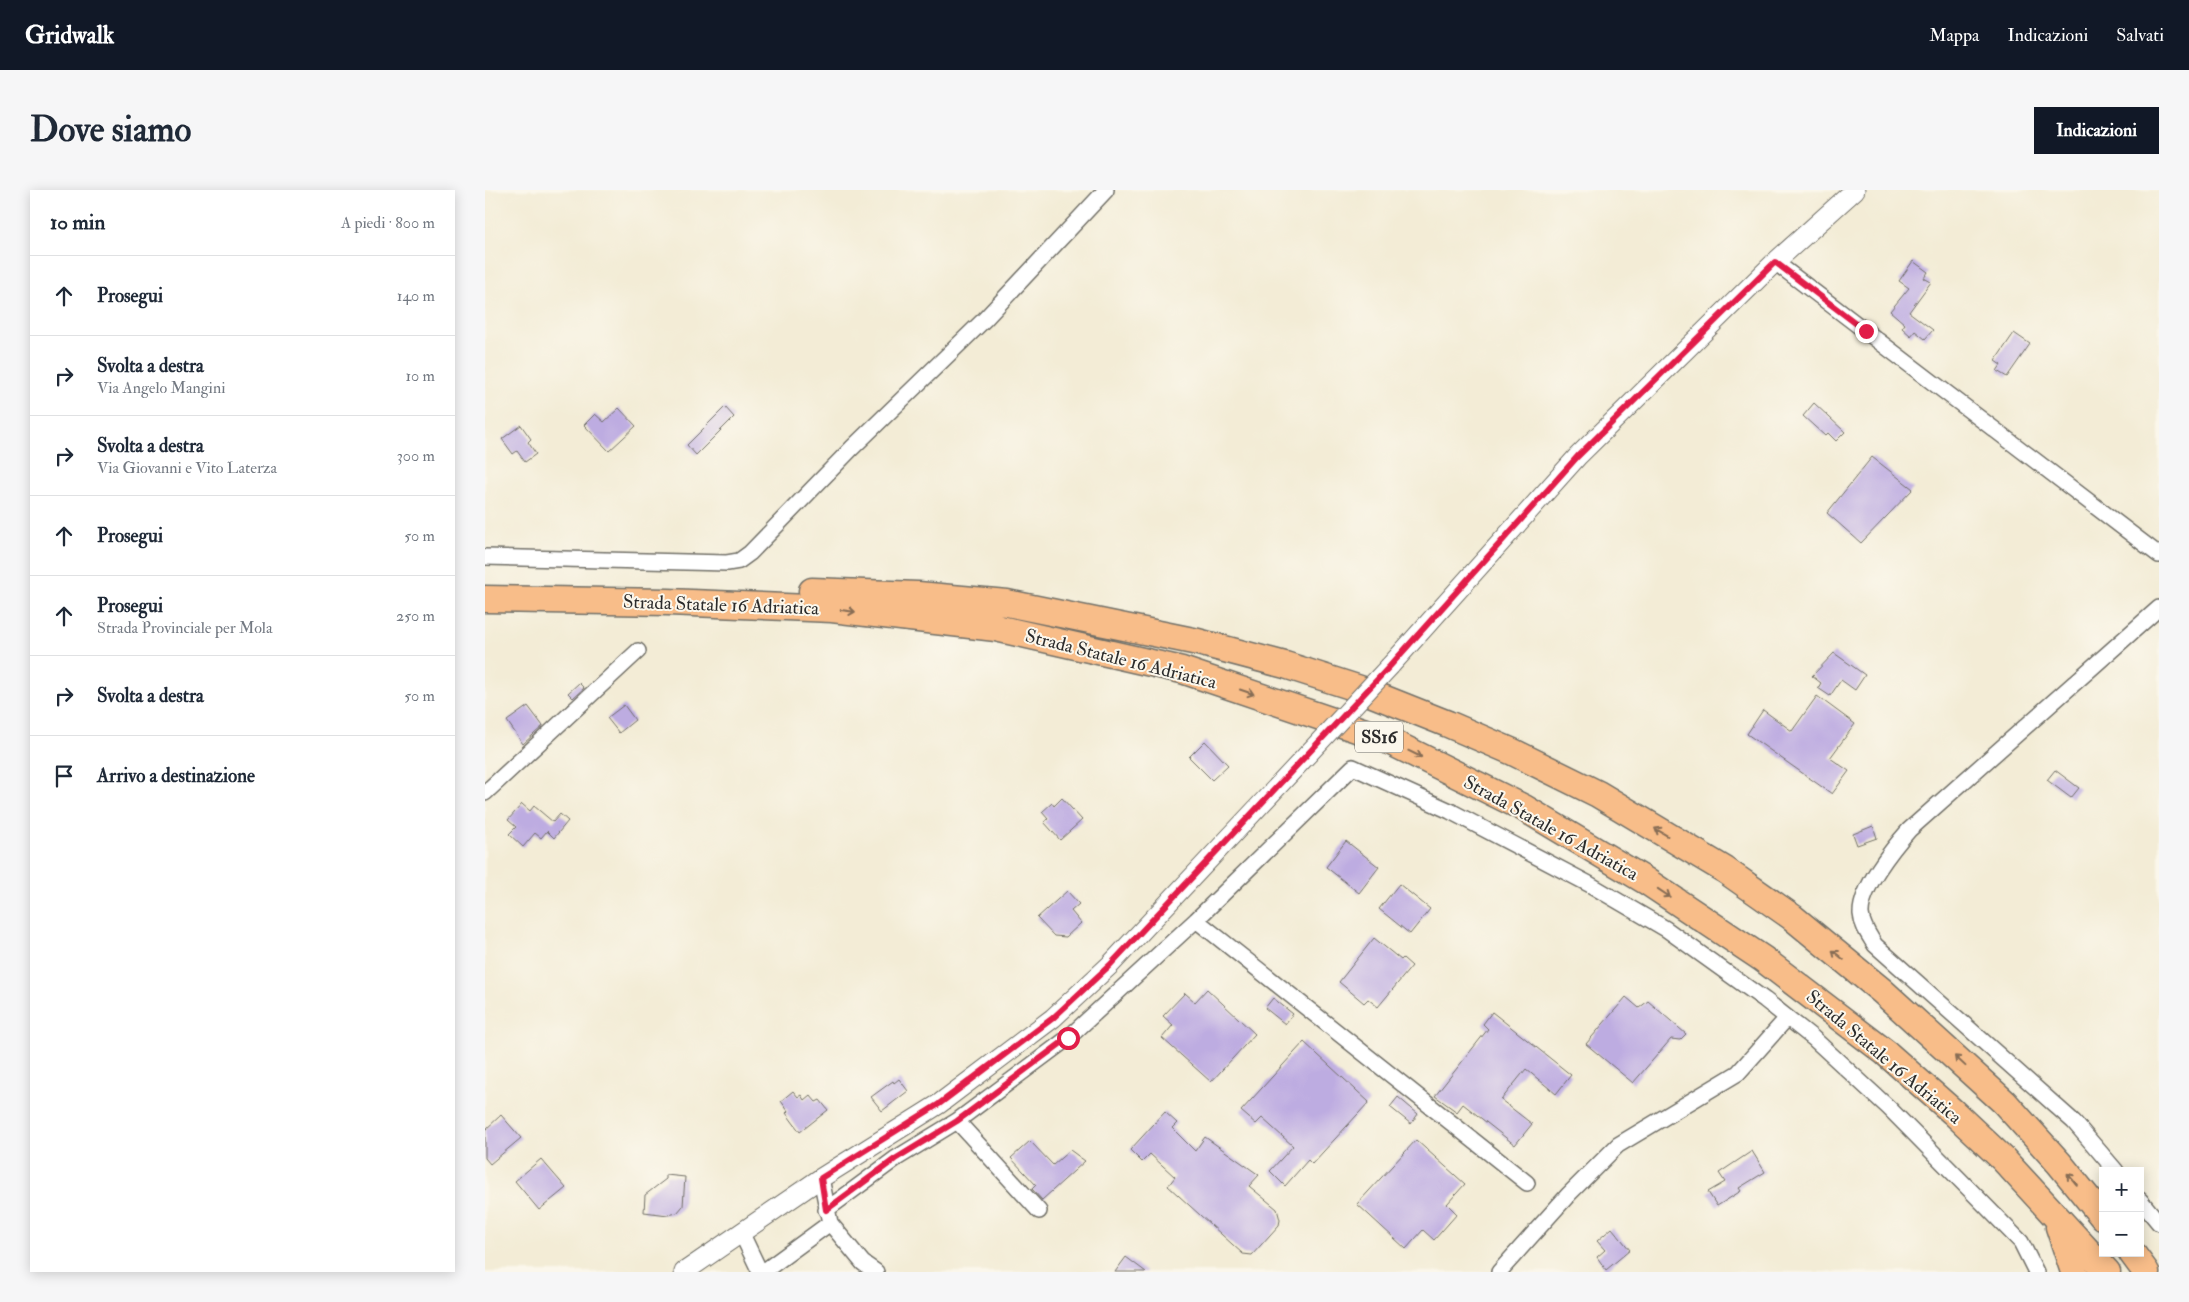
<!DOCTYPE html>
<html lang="it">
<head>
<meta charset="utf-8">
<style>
	:root { --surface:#fff; --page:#f6f6f7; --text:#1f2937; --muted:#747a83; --line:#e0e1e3; --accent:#111827 }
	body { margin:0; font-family:"IM FELL Double Pica",serif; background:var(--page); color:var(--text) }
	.controls { position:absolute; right:15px; bottom:15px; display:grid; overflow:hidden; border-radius:0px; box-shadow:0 2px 12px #0003 }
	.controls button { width:45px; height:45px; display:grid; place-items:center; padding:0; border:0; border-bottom:1px solid var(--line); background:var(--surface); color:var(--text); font:25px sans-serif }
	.stop { position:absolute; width:15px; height:15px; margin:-11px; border:4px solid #e11d48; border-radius:50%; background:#fff }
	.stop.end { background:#e11d48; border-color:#fff; box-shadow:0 1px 5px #0008 }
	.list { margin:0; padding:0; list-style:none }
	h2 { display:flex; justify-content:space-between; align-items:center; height:65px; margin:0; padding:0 20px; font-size:21px }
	h2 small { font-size:16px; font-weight:400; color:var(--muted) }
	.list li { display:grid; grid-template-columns:32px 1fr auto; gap:15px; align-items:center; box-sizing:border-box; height:80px; padding:0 20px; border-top:1px solid var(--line) }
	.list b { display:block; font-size:19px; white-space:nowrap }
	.list p { margin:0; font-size:16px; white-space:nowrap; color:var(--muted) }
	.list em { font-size:16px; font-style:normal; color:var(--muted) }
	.icon { flex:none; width:28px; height:28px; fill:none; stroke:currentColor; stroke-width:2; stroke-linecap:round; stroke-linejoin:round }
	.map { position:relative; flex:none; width:1674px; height:1082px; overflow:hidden; border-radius:0px }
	header { display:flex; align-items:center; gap:30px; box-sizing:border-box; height:70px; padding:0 25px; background:var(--accent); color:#fff }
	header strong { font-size:24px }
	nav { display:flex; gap:28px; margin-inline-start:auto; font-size:18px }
	.intro { display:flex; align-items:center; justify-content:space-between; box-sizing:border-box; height:120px; padding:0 30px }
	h1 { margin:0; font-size:35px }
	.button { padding:12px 22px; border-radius:0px; background:var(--accent); color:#fff; font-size:18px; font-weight:700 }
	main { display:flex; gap:30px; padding:0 30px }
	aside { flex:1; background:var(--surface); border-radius:0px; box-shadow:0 2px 12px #0003 }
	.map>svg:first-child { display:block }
	.building { fill:#bdace1 }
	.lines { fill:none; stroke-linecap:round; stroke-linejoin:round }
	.minor-casing { stroke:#716f67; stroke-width:18 }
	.tertiary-casing { stroke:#716f67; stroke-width:21 }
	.trunk-casing { stroke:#716f67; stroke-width:29 }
	.minor { stroke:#fff; stroke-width:15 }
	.tertiary { stroke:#fff; stroke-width:19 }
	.trunk { stroke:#f8bd89; stroke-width:26 }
	.tertiary-bridge-casing { stroke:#716f67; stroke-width:21; stroke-linecap:butt }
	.tertiary-bridge { stroke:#fff; stroke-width:19 }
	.oneway { stroke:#876d55 }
	.route { stroke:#e11d48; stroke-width:6 }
	.labels { text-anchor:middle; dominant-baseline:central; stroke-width:4; stroke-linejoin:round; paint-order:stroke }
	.shield { fill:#fbf7ec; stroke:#696865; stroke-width:1 }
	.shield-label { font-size:18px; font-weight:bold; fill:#2b2b2b }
	.street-label { font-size:19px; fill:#2b2b2b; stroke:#fbf7ec }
</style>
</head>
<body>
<header>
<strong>Gridwalk</strong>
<nav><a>Mappa</a><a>Indicazioni</a><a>Salvati</a></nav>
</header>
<div class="intro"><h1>Dove siamo</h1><a class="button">Indicazioni</a></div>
<main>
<aside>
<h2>10 min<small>A piedi · 800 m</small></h2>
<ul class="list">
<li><svg class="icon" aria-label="ahead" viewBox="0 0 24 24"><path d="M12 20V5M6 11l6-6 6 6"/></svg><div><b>Prosegui</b></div><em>140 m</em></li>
<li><svg class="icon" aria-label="right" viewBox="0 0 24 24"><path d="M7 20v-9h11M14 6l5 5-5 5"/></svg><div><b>Svolta a destra</b><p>Via Angelo Mangini</p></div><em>10 m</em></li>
<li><svg class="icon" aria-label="right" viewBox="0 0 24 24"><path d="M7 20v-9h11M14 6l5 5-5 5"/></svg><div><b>Svolta a destra</b><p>Via Giovanni e Vito Laterza</p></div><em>300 m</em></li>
<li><svg class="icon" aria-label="ahead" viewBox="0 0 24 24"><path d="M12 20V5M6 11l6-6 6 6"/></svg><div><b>Prosegui</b></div><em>50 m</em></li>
<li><svg class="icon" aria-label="ahead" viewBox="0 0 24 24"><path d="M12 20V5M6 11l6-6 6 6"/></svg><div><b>Prosegui</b><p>Strada Provinciale per Mola</p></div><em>250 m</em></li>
<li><svg class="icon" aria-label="right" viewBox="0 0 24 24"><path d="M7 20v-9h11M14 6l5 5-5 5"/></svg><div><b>Svolta a destra</b></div><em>50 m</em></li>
<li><svg class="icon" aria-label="arrive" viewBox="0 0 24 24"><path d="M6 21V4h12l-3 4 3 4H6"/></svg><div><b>Arrivo a destinazione</b></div></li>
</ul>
</aside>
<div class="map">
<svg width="1674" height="1082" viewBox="0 0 1674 1082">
	<rect width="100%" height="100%" fill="#fbf7ec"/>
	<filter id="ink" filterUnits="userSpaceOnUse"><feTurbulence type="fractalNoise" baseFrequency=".02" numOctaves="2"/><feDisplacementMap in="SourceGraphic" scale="10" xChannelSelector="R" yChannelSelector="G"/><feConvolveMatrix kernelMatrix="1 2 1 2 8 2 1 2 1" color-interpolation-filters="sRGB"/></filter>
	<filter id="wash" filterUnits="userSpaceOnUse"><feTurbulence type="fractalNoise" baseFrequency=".0096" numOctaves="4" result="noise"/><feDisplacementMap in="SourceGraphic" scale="20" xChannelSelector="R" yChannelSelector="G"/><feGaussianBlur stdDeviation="1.12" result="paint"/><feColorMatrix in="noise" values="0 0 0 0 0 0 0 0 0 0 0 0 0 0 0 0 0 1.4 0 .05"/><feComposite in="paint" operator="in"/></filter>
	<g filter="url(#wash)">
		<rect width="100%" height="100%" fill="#f3ecd6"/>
		<g id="blocks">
			<!-- building -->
			<path class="building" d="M1428 71 1443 82 1439 88 1446 92 1424 122 1448 140 1440 149 1430 141 1426 146 1417 138 1420 134 1405 121 1424 98 1414 91Z
				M1529 143 1545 154 1522 187 1512 181 1516 175 1510 171Z
				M1329 213 1360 242 1351 251 1343 243 1340 246 1318 226Z
				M240 217 249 227 211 265 202 255Z
				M134 218 151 236 124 261 99 235 110 224 119 232Z
				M36 235 46 249 43 252 51 264 40 272 32 261 28 264 17 249Z
				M1387 267 1428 299 1376 353 1342 323Z
				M1349 463 1380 485 1370 500 1356 490 1345 506 1333 498 1336 493 1327 486Z
				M94 493 99 498 88 508 83 503Z
				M1332 506 1370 534 1345 568 1364 581 1347 604 1262 544 1278 520 1307 541Z
				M139 515 150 530 134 543 122 528Z
				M43 516 58 536 38 554 22 531Z
				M720 551 743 575 727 590 704 567Z
				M1570 580 1594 598 1586 608 1562 590Z
				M577 608 597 630 575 650 559 632 563 629 557 622 567 613 569 616Z
				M37 614 45 621 49 616 68 632 75 624 83 631 69 648 62 641 56 648 50 643 38 657 24 644 31 637 23 630Z
				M1388 636 1392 648 1372 655 1368 644Z
				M861 651 894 677 874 703 841 677Z
				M914 694 945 719 925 744 894 719Z
				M582 701 594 714 586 721 596 733 581 747 569 746 552 728Z
				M889 748 916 770 918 768 927 776 893 817 883 809 879 813 854 792Z
				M722 799 770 844 726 892 677 848 688 835 678 826 700 803 710 812Z
				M1141 807 1154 818 1163 811 1201 844 1195 850 1186 849 1148 893 1101 854Z
				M788 808 808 824 800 834 780 818Z
				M1007 822 1086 885 1071 904 1041 879 1016 910 1047 934 1030 955 978 914 972 922 950 906 1003 839 998 834Z
				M819 852 884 912 827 974 823 970 800 996 785 981 808 956 777 928 771 934 756 921Z
				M414 889 423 901 397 921 386 907 408 891 409 893Z
				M308 901 313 907 316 905 319 910 325 905 331 912 335 910 343 920 315 942 301 923 303 921 296 911Z
				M913 907 933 924 926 934 905 917Z
				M680 922 692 933 687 938 710 961 720 947 774 985 764 996 792 1019 795 1030 794 1035 767 1065 758 1064 683 996 690 987 665 964 657 972 645 960Z
				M16 925 36 948 5 974 0 968V940Z
				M931 950 980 994 962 1014 972 1024 949 1050 938 1040 921 1059 872 1014Z
				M545 951 568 975 585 960 600 971 557 1010 547 999 551 995 526 968Z
				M1267 961 1280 982 1254 998 1256 1001 1232 1016 1223 1002 1240 992 1234 983Z
				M56 969 81 998 54 1020 30 991Z
				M181 985 200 987 198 1016 192 1023 183 1025 159 1022 160 1005 181 989Z
				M1127 1038 1145 1060 1121 1080 1112 1067 1120 1060 1112 1051Z
				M641 1067 661 1082H630Z"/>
		</g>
	</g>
	<g filter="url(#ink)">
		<use href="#blocks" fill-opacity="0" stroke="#716f67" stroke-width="1"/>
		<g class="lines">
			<defs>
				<path id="minor" d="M1290 72 1674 365
					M0 367 242 373 254 371 265 363 367 258 500 129 621 0
					M0 603 153 461
					M711 730 1042 993
					M472 931 554 1021
					M1631 981 1589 932 1390 755C1384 745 1377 736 1376 724 1375 699 1408 658 1424 640L1674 418
					M336 988 345 1033 378 1073 391 1082
					M1655 1010 1674 1033
					M341 1020 410 969 472 931 583 848 711 730 868 577 965 621 1104 694 1181 739 1280 810 1328 848 1404 918 1487 1002 1536 1052 1551 1082
					M256 1042 275 1082
					M278 1082 345 1033
					M1014 1082 1084 1004 1133 955 1253 883 1302 828"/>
				<path id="tertiary" d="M905 476 1093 266 1290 72 1370 0
					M199 1082 336 988 454 914 568 828 625 775 823 564"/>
				<path id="trunk" d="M327 401 433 405 522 413 713 452 800 475 875 499 963 534 1028 562 1113 604 1240 680 1307 727 1397 801 1519 912 1574 973 1618 1027
					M0 409 183 412 347 419 511 438 697 480 898 548 1039 618 1161 691 1278 769 1401 863 1468 922 1518 969 1622 1082
					M1574 1037 1589 1082
					M1647 1063 1661 1082"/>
			</defs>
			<!-- minor casing -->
			<use href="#minor" class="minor-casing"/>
			<!-- tertiary casing -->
			<use href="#tertiary" class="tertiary-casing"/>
			<!-- trunk casing -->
			<use href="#trunk" class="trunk-casing"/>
			<!-- minor -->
			<use href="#minor" class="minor"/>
			<!-- tertiary -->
			<use href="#tertiary" class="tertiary"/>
			<!-- trunk -->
			<use href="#trunk" class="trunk"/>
			<defs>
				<path id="tertiary-bridge" d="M823 564 905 476"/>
			</defs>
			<!-- tertiary-bridge casing -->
			<use href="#tertiary-bridge" class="tertiary-bridge-casing"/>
			<!-- tertiary-bridge -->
			<use href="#tertiary-bridge" class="tertiary-bridge"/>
		</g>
		<!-- one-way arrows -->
		<defs><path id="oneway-shaft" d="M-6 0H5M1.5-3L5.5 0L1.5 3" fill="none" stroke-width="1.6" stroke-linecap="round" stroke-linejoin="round" transform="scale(1.25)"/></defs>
		<g class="oneway">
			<use href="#oneway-shaft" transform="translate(363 421) rotate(7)"/>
			<use href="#oneway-shaft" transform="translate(762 502) rotate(19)"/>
			<use href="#oneway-shaft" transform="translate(930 564) rotate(26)"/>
			<use href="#oneway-shaft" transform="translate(1176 642) rotate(-149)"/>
			<use href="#oneway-shaft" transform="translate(1179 703) rotate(34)"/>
			<use href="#oneway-shaft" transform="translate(1353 765) rotate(-141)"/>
			<use href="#oneway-shaft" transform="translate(1475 871) rotate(-137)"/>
			<use href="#oneway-shaft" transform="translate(1587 989) rotate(-130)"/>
		</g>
	</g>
	<g class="lines" filter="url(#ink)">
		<!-- route -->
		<path class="route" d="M583 848 472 931 410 969 341 1020 336 988 454 914 568 828 625 775 905 476 1093 266 1290 72 1381 141"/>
	</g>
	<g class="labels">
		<!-- shield labels -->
		<rect class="shield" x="870" y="531.5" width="48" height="31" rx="4"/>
		<g class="shield-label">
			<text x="894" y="547">SS16</text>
		</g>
		<!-- street labels -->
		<g class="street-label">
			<text transform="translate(236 415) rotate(2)">Strada Statale 16 Adriatica</text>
			<text transform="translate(636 469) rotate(14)">Strada Statale 16 Adriatica</text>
			<text transform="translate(1066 638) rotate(29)">Strada Statale 16 Adriatica</text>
			<text transform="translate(1399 867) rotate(40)">Strada Statale 16 Adriatica</text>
		</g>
	</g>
</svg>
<div class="controls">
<button>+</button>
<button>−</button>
</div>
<div class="stop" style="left:583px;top:848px"></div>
<div class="stop end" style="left:1381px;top:141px"></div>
</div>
</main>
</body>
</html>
